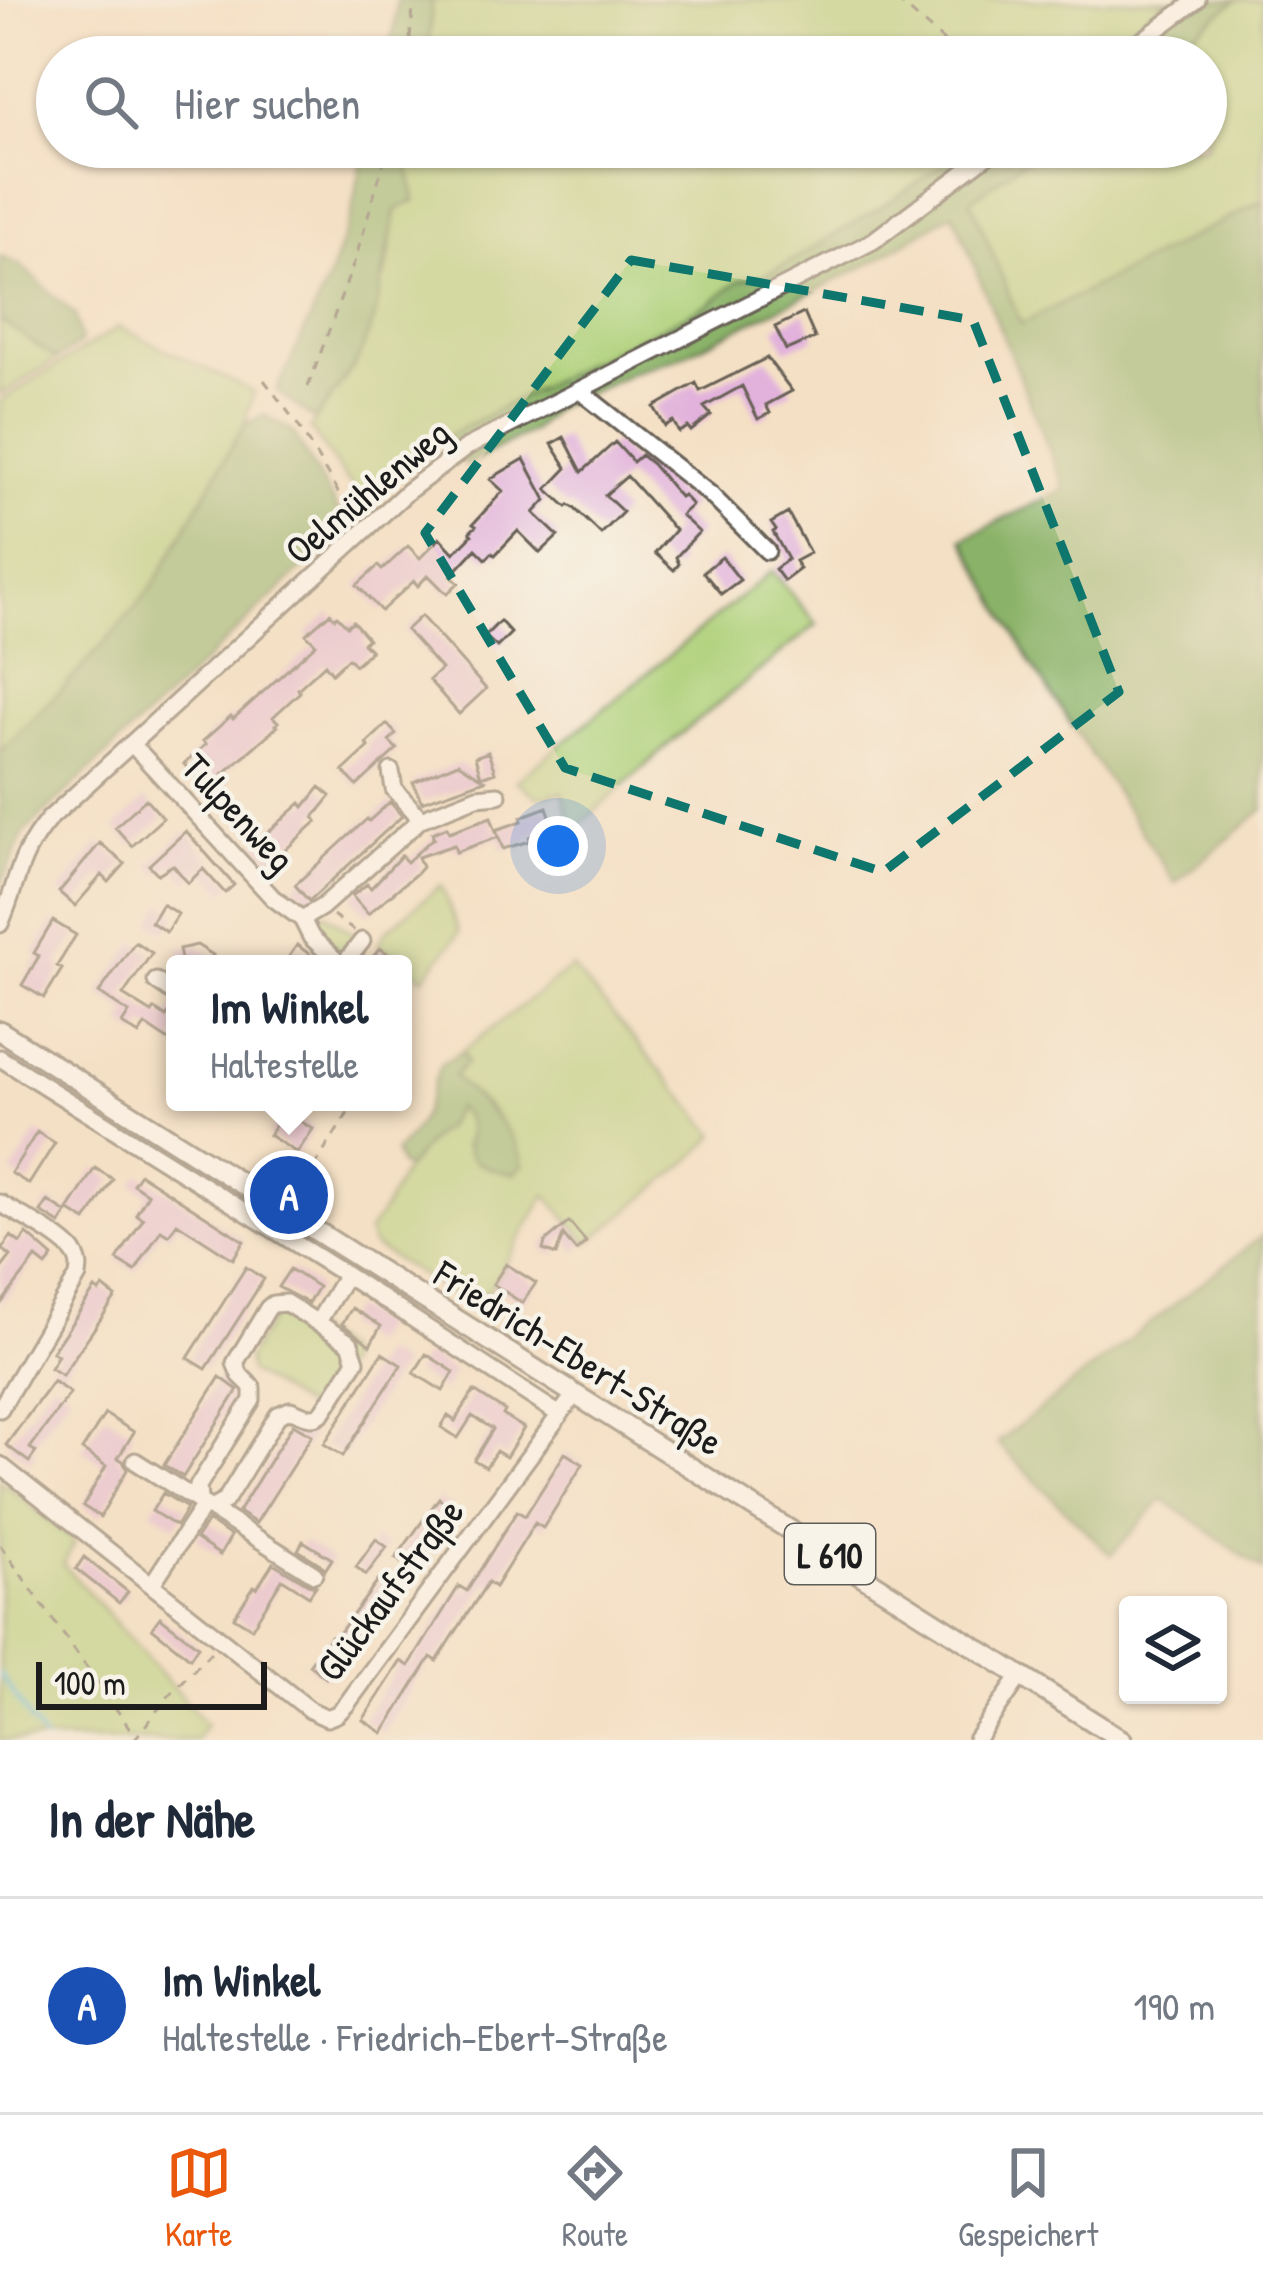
<!DOCTYPE html>
<html lang="de">
<head>
<meta charset="utf-8">
<style>
	:root { --surface:#fff; --page:#f2f2f3; --text:#1f2937; --muted:#747a83; --line:#e0e1e3; --accent:#ea580c }
	body { margin:0; font-family:"Patrick Hand",sans-serif; background:var(--page); color:var(--text) }
	.controls { position:absolute; right:36px; bottom:36px; display:grid; overflow:hidden; border-radius:12px; box-shadow:0 3px 9px #0004 }
	.controls button { width:108px; height:108px; display:grid; place-items:center; padding:0; border:0; border-bottom:3px solid var(--line); background:var(--surface); color:var(--text); font:60px sans-serif }
	.scale { position:absolute; left:36px; bottom:30px; width:231px; box-sizing:border-box; padding-left:12px; border:6px solid #1c1c1c; border-top:0; font-size:33px; line-height:42px; white-space:nowrap; color:#1c1c1c; -webkit-text-stroke:9px #f7f3e8; paint-order:stroke }
	.you { position:absolute; left:558px; top:846px; width:42px; height:42px; margin:-30px; border:9px solid #fff; border-radius:50%; background:#1a73e8; box-shadow:0 0 0 18px #1a73e833 }
	.badge { display:grid; place-items:center; width:78px; height:78px; border-radius:50%; background:var(--accent); color:#fff; font-size:39px; font-weight:700 }
	.pin { position:absolute; translate:-50% -50%; border:6px solid #fff; box-shadow:0 3px 12px #0006 }
	.popup { position:absolute; left:166px; top:955px; width:246px; height:156px; box-sizing:border-box; display:grid; place-content:center; border-radius:12px; background:var(--surface); filter:drop-shadow(0 3px 9px #0005); font-size:39px; white-space:nowrap; color:var(--muted) }
	.popup b { font-size:45px; color:var(--text) }
	.popup::after { content:''; position:absolute; left:50%; top:100%; margin-left:-24px; border:24px solid transparent; border-top-color:var(--surface) }
	.list { margin:0; padding:0; list-style:none }
	h2 { display:flex; justify-content:space-between; align-items:center; height:156px; margin:0; padding:0 48px; font-size:51px }
	h2 small { font-size:39px; font-weight:400; color:var(--muted) }
	.list li { display:grid; grid-template-columns:78px 1fr auto; gap:36px; align-items:center; box-sizing:border-box; height:216px; padding:0 48px; border-top:3px solid var(--line) }
	.list b { display:block; font-size:45px; white-space:nowrap }
	.list p { margin:0; font-size:39px; white-space:nowrap; color:var(--muted) }
	.list em { font-size:39px; font-style:normal; color:var(--muted) }
	.icon { flex:none; width:66px; height:66px; fill:none; stroke:currentColor; stroke-width:2; stroke-linecap:round; stroke-linejoin:round }
	.map { position:relative; flex:none; width:1263px; height:1740px; overflow:hidden }
	.search { position:absolute; background:var(--surface); box-shadow:0 3px 9px #0004; left:36px; right:36px; top:36px; height:132px; display:flex; align-items:center; gap:30px; box-sizing:border-box; padding:0 42px; border-radius:66px; color:var(--muted); font-size:45px }
	.sheet { height:372px; background:var(--surface) }
	nav { display:flex; justify-content:space-around; align-items:center; box-sizing:border-box; height:168px; border-top:3px solid var(--line); background:var(--surface); font-size:33px; color:var(--muted) }
	nav a { display:grid; justify-items:center; gap:6px }
	nav .on { color:var(--accent) }
	.map>svg:first-child { display:block }
	.green { fill:#aed078; stroke:#65764a; stroke-width:3 }
	.forest { fill:#8ab268; stroke:#536742; stroke-width:3 }
	.lines { fill:none; stroke-linecap:round; stroke-linejoin:round }
	.stream { stroke:#54bad2; stroke-width:4.5 }
	.building { fill:#e2b2dc }
	.minor-casing { stroke:#686157; stroke-width:21 }
	.major-casing { stroke:#686157; stroke-width:24 }
	.path { stroke:#686157; stroke-width:3; stroke-dasharray:9 9; stroke-linecap:butt }
	.minor { stroke:#fff; stroke-width:15 }
	.major { stroke:#fff; stroke-width:18 }
	.marked { fill:none; stroke:#0f766e; stroke-width:9; stroke-dasharray:24 15; stroke-linejoin:round }
	.labels { text-anchor:middle; dominant-baseline:central; stroke-width:9; stroke-linejoin:round; paint-order:stroke }
	.shield { fill:#f7f3e8; stroke:#5e5c59; stroke-width:3 }
	.shield-label { font-size:36px; font-weight:bold; fill:#1c1c1c }
	.street-label { font-size:39px; fill:#1c1c1c; stroke:#f7f3e8 }
</style>
</head>
<body>
<div class="map">
<svg width="1263" height="1740" viewBox="0 0 1263 1740">
	<rect width="100%" height="100%" fill="#f7f3e8"/>
	<filter id="ink" filterUnits="userSpaceOnUse"><feTurbulence type="fractalNoise" baseFrequency=".00833" numOctaves="2"/><feDisplacementMap in="SourceGraphic" scale="24" xChannelSelector="R" yChannelSelector="G"/><feConvolveMatrix kernelMatrix="1 2 1 2 8 2 1 2 1" color-interpolation-filters="sRGB"/></filter>
	<filter id="wash" filterUnits="userSpaceOnUse"><feTurbulence type="fractalNoise" baseFrequency=".004" numOctaves="4" result="noise"/><feDisplacementMap in="SourceGraphic" scale="48" xChannelSelector="R" yChannelSelector="G"/><feGaussianBlur stdDeviation="2.7" result="paint"/><feColorMatrix in="noise" values="0 0 0 0 0 0 0 0 0 0 0 0 0 0 0 0 0 1.4 0 .05"/><feComposite in="paint" operator="in"/></filter>
	<g filter="url(#wash)">
		<rect width="100%" height="100%" fill="#f4e0c5"/>
		<!-- green -->
		<path class="green" d="M432 0H1167L1091 57H428Z
			M1237 0H1263V200L1021 325 970 200 1043 147H1206V57H1162Z
			M409 147H970L883 206 788 263 762 276 740 280 709 304 448 436 369 503 344 477 310 428 331 398 387 270 396 210 415 201 407 156Z
			M0 320 57 359 0 395Z
			M119 327 254 392 244 425 152 588 84 666 0 752V401Z
			M772 571 817 624 676 738 573 831 562 792 538 797 516 781Z
			M441 885 459 933 424 978 378 944 386 931Z
			M325 913 355 935 357 937 345 951C335 950 317 938 313 928L315 921Z
			M572 967 716 1135 690 1161 588 1243 546 1195 490 1289 476 1300 463 1301 372 1245 368 1232 384 1209 405 1169 436 1133 444 1129 456 1108C473 1117 470 1129 465 1146L506 1130 490 1109 455 1079V1072L464 1055 460 1053Z
			M287 1314 342 1349 346 1362 318 1405 305 1407 249 1372 247 1358 273 1317Z
			M0 1480 75 1542 63 1564 206 1724 196 1740H0Z"/>
		<!-- forest -->
		<path class="forest" d="M397 0H432L428 57H386L394 29Z
			M1167 0H1237L1162 57H1091Z
			M365 147H409L407 156 415 201 396 210 375 317 357 362 315 420 277 391 327 283 351 215Z
			M970 147H1043L971 200 1021 324 1263 201V810L1175 883 1031 663 963 539 1065 489 953 213 873 262 806 295 677 358 638 370 556 407 532 431 465 465 447 436 581 366 709 304 740 280 762 276 788 263 883 206Z
			M0 256 20 265 75 315 81 342 57 359 0 320Z
			M264 415 293 432 347 526 24 833 0 887V752L84 666 152 588 244 425Z
			M460 1053 464 1054 467 1062 454 1076C479 1105 515 1125 523 1166L513 1174C430 1157 493 1135 456 1108L444 1129 436 1133 407 1168 400 1166 395 1152C430 1117 424 1104 441 1064Z
			M1263 1235V1570L1163 1499 1111 1555 997 1443Z"/>
		<g class="lines">
			<!-- stream -->
			<path class="stream" d="M0 1674 44 1740"/>
		</g>
		<g id="blocks">
			<!-- building -->
			<path class="building" d="M804 313 815 338 786 350 775 327Z
				M767 358 792 391 766 405 770 413 758 419 742 386 704 407 711 415 691 431 688 427 679 432 673 421 665 426 654 407 696 383 700 391Z
				M564 437 582 472 615 442 633 462 641 455 652 464 680 497 683 495 692 505 681 515 699 532 676 557 679 564 674 570 655 553 675 530 627 476 605 495 623 512 601 534 574 508 569 505 567 507 547 489 567 468 552 444Z
				M524 459 546 500 534 513 558 536 540 553 518 531 495 555 492 553 486 559 476 549 451 576 458 583 447 594 428 575 418 586 414 581 381 611 357 585 378 566 382 570 408 546 420 558 440 538 454 553 472 535 470 532 476 526 473 524 503 491 490 479Z
				M788 513 810 553 795 561 800 569 784 581 775 569 788 559 773 532 776 530 771 523Z
				M722 557 740 580 721 594 703 572Z
				M330 613 335 618 337 616 347 626 353 621 368 639 363 643 371 651 355 665 348 658 332 673 325 664 298 689 300 692 273 717 278 722 275 725 277 727 223 774 230 782 221 791 213 783 210 785 207 781 203 785 184 764 206 744 203 741 231 716 233 719 316 644 306 634Z
				M421 616 486 689 459 714 429 680 441 669 406 630Z
				M500 621 511 633 497 647 485 636Z
				M387 724 396 734 389 741 397 749 357 786 343 771 369 747 366 744Z
				M488 752 495 772 481 777 475 757Z
				M458 763 485 780 422 802 413 782Z
				M320 787 331 796 314 817 317 821 272 862 255 844 301 803 304 807Z
				M146 799 163 818 132 846 115 827Z
				M390 802 402 816 309 901 295 885 367 819 369 821Z
				M547 807 554 828 529 837 530 841 503 849 496 830 522 821 521 817Z
				M491 817 498 837 456 852 454 845 418 857 422 867 417 873 368 914 352 896 367 884 371 888 401 856 407 862 433 838 434 840 432 833 447 827 449 832Z
				M186 831 234 885 225 893 203 869 188 883 173 865 158 874 149 865Z
				M100 843 125 864 109 882 102 875 75 906 59 892Z
				M162 904 178 914 166 932 151 922Z
				M53 921 76 935 57 966 62 969 44 998 22 985 39 956 34 953Z
				M135 942 152 953 123 995 152 1013 155 1009 166 1017 175 1006V1045L145 1025 139 1035 122 1024 129 1013 99 993Z
				M197 945 213 955 208 964H182L179 949Z
				M297 945 320 962 322 964H284Z
				M380 948 402 964H367Z
				M284 1111 313 1129 297 1153 269 1135Z
				M37 1132 55 1143 29 1184 11 1173Z
				M95 1168 113 1179 86 1221 68 1210Z
				M140 1174 244 1241 233 1259 177 1223 169 1235 161 1230 135 1271 117 1260 143 1219 136 1214 148 1194 133 1184Z
				M48 1201 67 1213 60 1224 41 1212Z
				M569 1222 586 1242 576 1251 563 1235 556 1255 543 1250 545 1242Z
				M27 1234 53 1257 46 1266 36 1258 0 1305V1270L11 1256 2 1249 11 1236 20 1243Z
				M506 1264 536 1283 522 1303 493 1284Z
				M246 1267 264 1279 206 1369 188 1358Z
				M290 1269 318 1287 308 1303 278 1287Z
				M103 1287 116 1297 62 1375 50 1368 58 1355 52 1352 95 1289 99 1292Z
				M352 1308 381 1326 370 1345 342 1324Z
				M382 1353 401 1365 343 1456 324 1444Z
				M426 1354 454 1372 443 1391 414 1373Z
				M220 1377 238 1390 183 1477 164 1465Z
				M53 1381 70 1393 30 1448 36 1452 29 1462 6 1445Z
				M474 1391 505 1411 503 1415 524 1428 506 1457 496 1451 486 1467 474 1460 493 1429 472 1416 458 1438 441 1427 448 1416 455 1421Z
				M105 1414 134 1432 118 1458 123 1461 127 1470 100 1517 83 1506 106 1466 82 1450Z
				M293 1424 312 1435 256 1523 238 1512Z
				M565 1453 583 1464 543 1528 535 1523 495 1587 488 1582 437 1661 431 1657 383 1733 363 1720 401 1661 409 1666 459 1586 467 1591 517 1511 525 1516Z
				M163 1493 187 1508 176 1526 152 1511Z
				M439 1498 456 1512 412 1570 396 1558Z
				M208 1521 231 1536 220 1555 196 1539Z
				M376 1539 387 1547 366 1575 356 1567Z
				M303 1541 332 1559 325 1570 320 1564 298 1550Z
				M84 1557 128 1592 119 1603 76 1569Z
				M273 1563 308 1584 316 1586 309 1596 282 1579 252 1628 234 1617 254 1586 257 1588Z
				M379 1580 395 1593 352 1651 348 1649 326 1678 309 1665 331 1636 334 1638 340 1632Z
				M160 1617 198 1646 190 1658 152 1628Z"/>
		</g>
	</g>
	<g filter="url(#ink)">
		<use href="#blocks" fill-opacity="0" stroke="#686157" stroke-width="3"/>
		<g class="lines">
			<defs>
				<path id="minor" d="M1120 57 1197 0
					M580 391 711 495 767 551
					M132 744 273 898 302 919 311 937 340 964
					M391 771 394 789 421 819
					M302 919 322 907 421 819 477 797 498 795
					M0 924C19 881 16 858 49 819L408 491 467 447 873 241 998 147
					M344 964 362 941
					M156 981 175 994
					M0 1058 346 1275 560 1415
					M0 1203C19 1215 66 1238 76 1256 80 1265 79 1267 78 1276L0 1409
					M318 1322 346 1275
					M135 1461 314 1574
					M0 1465 310 1710 327 1718 337 1714 346 1705 575 1394
					M199 1500 198 1486 252 1400V1387L240 1375 235 1363 268 1308 273 1304 286 1303 350 1343 356 1361 323 1412C312 1423 302 1413 290 1410L278 1415 225 1501 212 1508
					M152 1584 204 1505
					M976 1740 1021 1675"/>
				<path id="major" d="M0 1031 1122 1740"/>
			</defs>
			<!-- minor casing -->
			<use href="#minor" class="minor-casing"/>
			<!-- major casing -->
			<use href="#major" class="major-casing"/>
			<!-- path -->
			<path class="path" d="M897 0 962 57
				M408 57 414 0
				M264 380 298 425 354 519
				M308 387 356 257 388 147
				M333 915 354 931
				M295 1197 355 1102
				M0 1545 136 1737
				M134 1740 167 1698 213 1650"/>
			<!-- minor -->
			<use href="#minor" class="minor"/>
			<!-- major -->
			<use href="#major" class="major"/>
		</g>
	</g>
	<!-- marked area -->
	<path d="M0 0H1263V1740H0ZM631 260 973 320 1119 692 883 872 565 768 425 533Z" fill="#f4e0c5" fill-opacity=".55" fill-rule="evenodd"/>
	<path class="marked" d="M631 260 973 320 1119 692 883 872 565 768 425 533Z"/>
	<g class="labels">
		<!-- shield labels -->
		<rect class="shield" x="785" y="1524" width="90" height="60" rx="9"/>
		<g class="shield-label">
			<text x="830" y="1554">L 610</text>
		</g>
		<!-- street labels -->
		<g class="street-label">
			<text transform="translate(367 491) rotate(-40)">Oelmühlenweg</text>
			<text transform="translate(239 812) rotate(47)">Tulpenweg</text>
			<text transform="translate(579 1357) rotate(32)">Friedrich-Ebert-Straße</text>
			<text transform="translate(389 1589) rotate(-53)">Glückaufstraße</text>
		</g>
	</g>
</svg>
<div class="controls">
<button><svg class="icon" aria-label="layers" viewBox="0 0 24 24"><path d="M12 4l9 5-9 5-9-5zM3 14l9 5 9-5"/></svg></button>
</div>
<div class="scale">100 m</div>
<div class="you"></div>
<div class="pin badge" style="left:289px;top:1195px;background:#1a4fb4">A</div>
<div class="popup"><b>Im Winkel</b>Haltestelle</div>
<div class="search"><svg class="icon" aria-label="search" viewBox="0 0 24 24"><circle cx="10" cy="10" r="6"/><path d="M15 15l6 6"/></svg>Hier suchen</div>
</div>
<section class="sheet">
<h2>In der Nähe<small></small></h2>
<ul class="list">
<li><span class="badge" style="background:#1a4fb4">A</span><div><b>Im Winkel</b><p>Haltestelle · Friedrich-Ebert-Straße</p></div><em>190 m</em></li>
</ul>
</section>
<nav>
<a class="on"><svg class="icon" aria-label="map" viewBox="0 0 24 24"><path d="M3 6l6-2 6 2 6-2v14l-6 2-6-2-6 2zM9 4v14M15 6v14"/></svg>Karte</a>
<a><svg class="icon" aria-label="directions" viewBox="0 0 24 24"><path d="M12 3l9 9-9 9-9-9zM9 14v-3h6M13 9l2 2-2 2"/></svg>Route</a>
<a><svg class="icon" aria-label="saved" viewBox="0 0 24 24"><path d="M7 4h10v16l-5-4-5 4z"/></svg>Gespeichert</a>
</nav>
</body>
</html>
